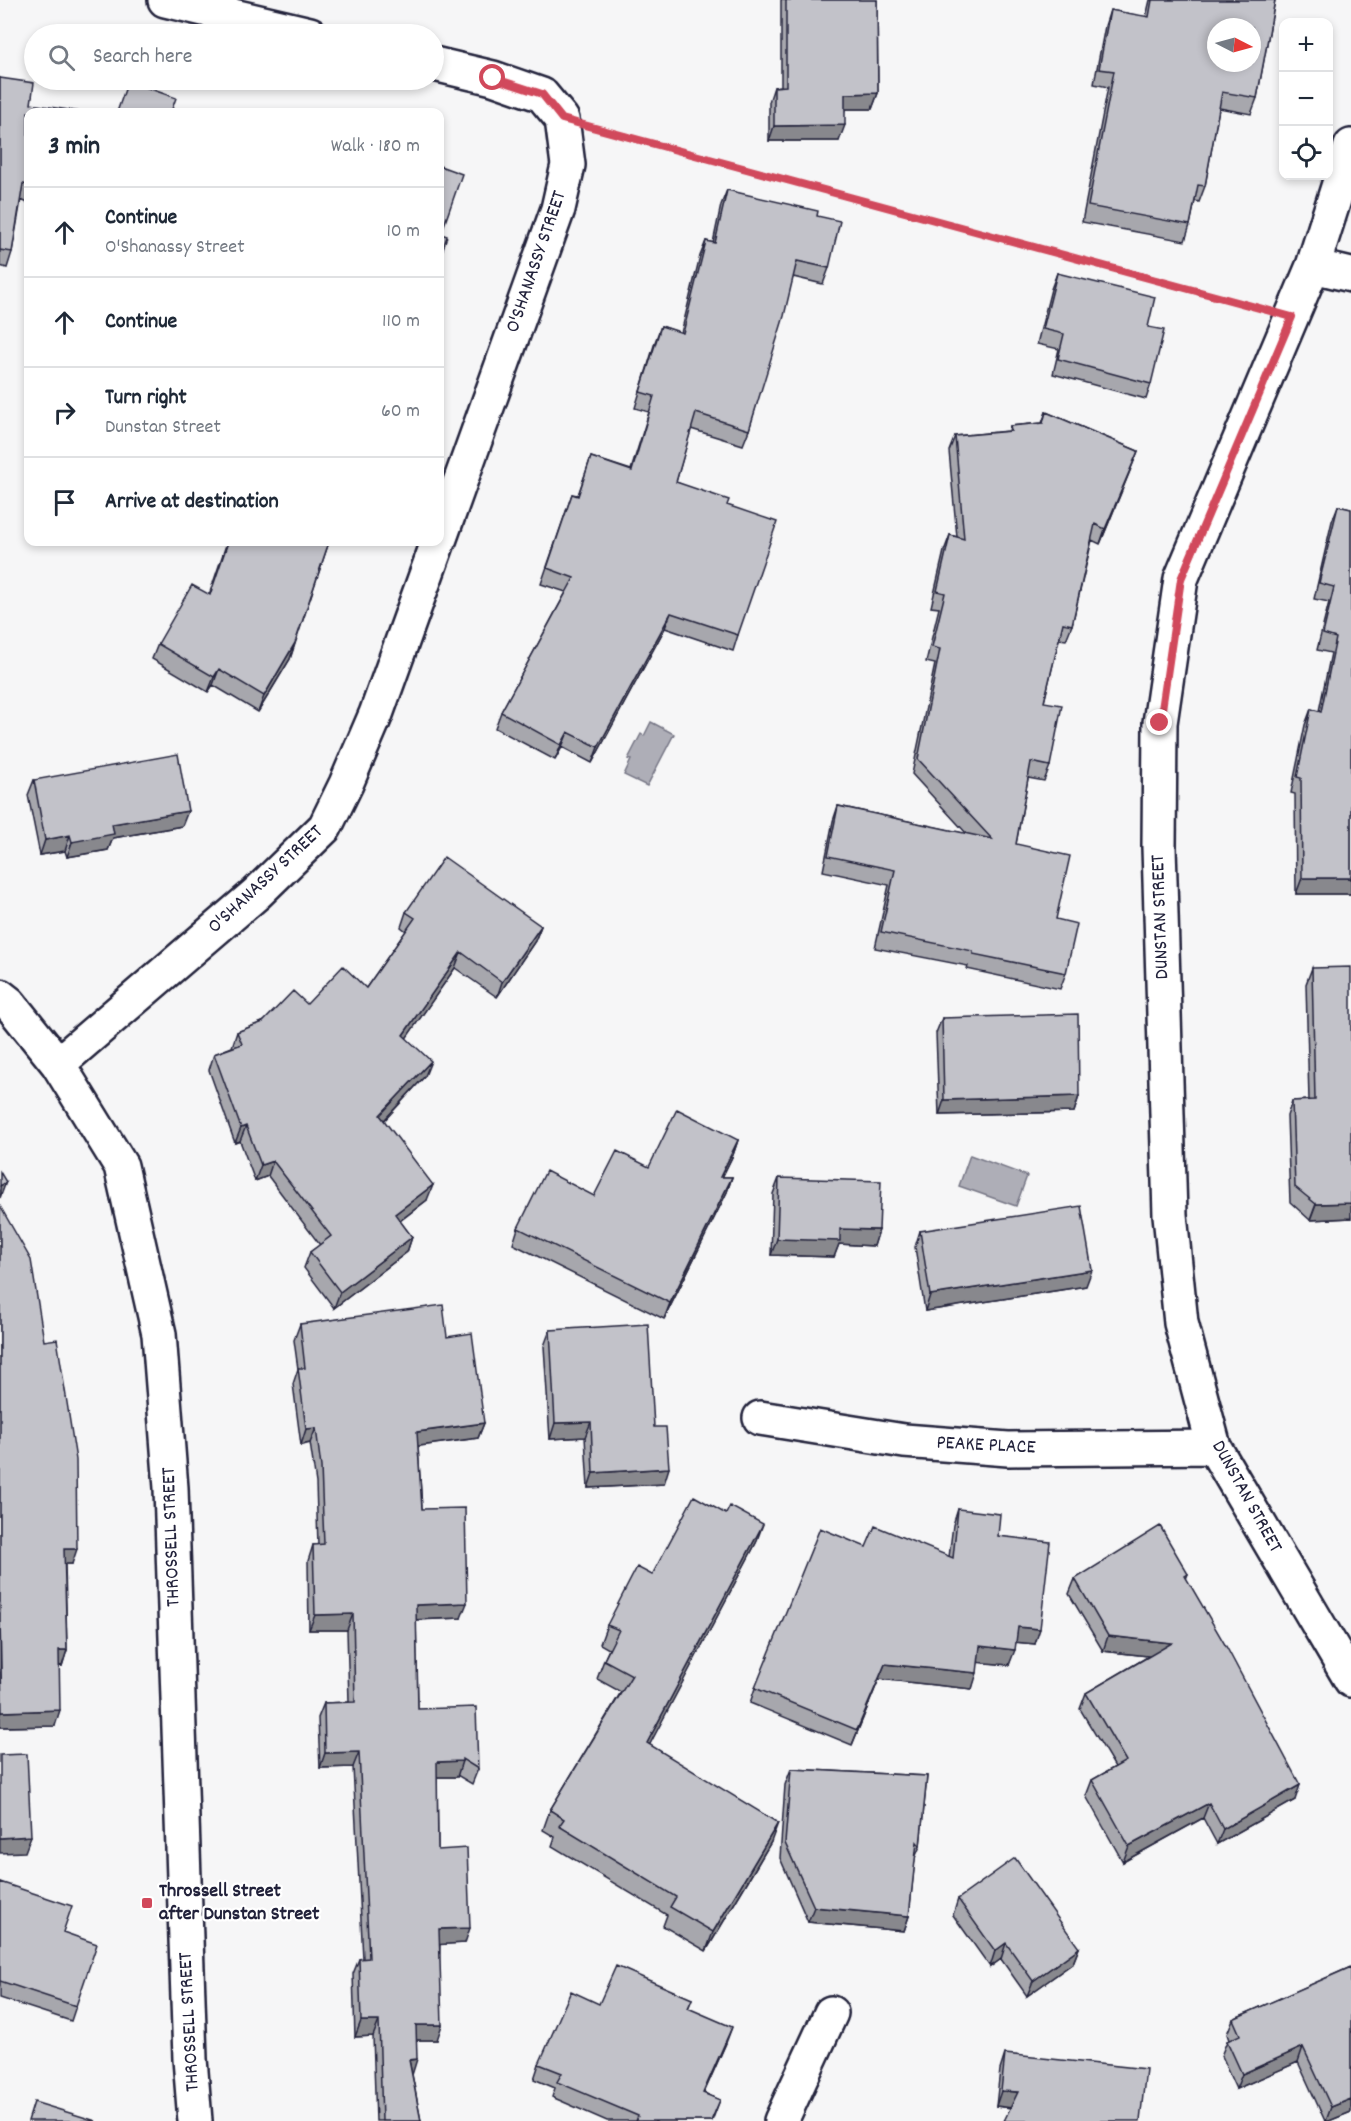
<!DOCTYPE html>
<html lang="en">
<head>
<meta charset="utf-8">
<style>
	:root { --surface:#fff; --page:#f2f2f3; --text:#1f2937; --muted:#747a83; --line:#e0e1e3 }
	body { margin:0; font-family:Dekko,sans-serif; background:var(--page); color:var(--text) }
	.controls { position:absolute; right:18px; top:18px; display:grid; overflow:hidden; border-radius:12px; box-shadow:0 3px 9px #0003 }
	.controls button { width:54px; height:54px; display:grid; place-items:center; padding:0; border:0; border-bottom:2px solid var(--line); background:var(--surface); color:var(--text); font:30px sans-serif }
	.compass { position:absolute; left:1207px; top:18px; width:54px; height:54px; border-radius:50%; background:var(--surface); box-shadow:0 3px 9px #0003; rotate:96deg }
	.stop { position:absolute; width:18px; height:18px; margin:-14px; border:4px solid #d1495b; border-radius:50%; background:#fff }
	.stop.end { background:#d1495b; border-color:#fff; box-shadow:0 2px 6px #0008 }
	.list { margin:0; padding:0; list-style:none }
	h2 { display:flex; justify-content:space-between; align-items:center; height:78px; margin:0; padding:0 24px; font-size:26px }
	h2 small { font-size:20px; font-weight:400; color:var(--muted) }
	.list li { display:grid; grid-template-columns:39px 1fr auto; gap:18px; align-items:center; box-sizing:border-box; height:90px; padding:0 24px; border-top:2px solid var(--line) }
	.list b { display:block; font-size:22px; white-space:nowrap }
	.list p { margin:0; font-size:20px; white-space:nowrap; color:var(--muted) }
	.list em { font-size:20px; font-style:normal; color:var(--muted) }
	.icon { flex:none; width:33px; height:33px; fill:none; stroke:currentColor; stroke-width:2; stroke-linecap:round; stroke-linejoin:round }
	.map { position:relative; flex:none; width:1351px; height:2121px; overflow:hidden }
	.search { position:absolute; background:var(--surface); box-shadow:0 3px 9px #0003; left:24px; top:24px; width:420px; height:66px; display:flex; align-items:center; gap:15px; box-sizing:border-box; padding:0 21px; border-radius:33px; color:var(--muted); font-size:22px }
	.panel { position:absolute; background:var(--surface); box-shadow:0 3px 9px #0003; left:24px; top:108px; width:420px; height:438px; border-radius:12px }
	.map>svg:first-child { display:block }
	.water { fill:#aeaeb7; stroke:#767685; stroke-width:1.5 }
	.lines { fill:none; stroke-linecap:round; stroke-linejoin:round }
	.minor-casing { stroke:#22223b; stroke-width:38 }
	.path { stroke:#22223b; stroke-width:4; stroke-dasharray:1.5 4.5; stroke-linecap:butt }
	.minor { stroke:#fff; stroke-width:33 }
	.wall { fill:#a7a7ad; stroke:#22223b; stroke-width:1.5 }
	.shaded-wall { fill:#88888d; stroke:#22223b; stroke-width:1.5 }
	.building { fill:#c2c2c9; stroke:#22223b; stroke-width:1.5; fill-rule:evenodd }
	.route { stroke:#d1495b; stroke-width:8 }
	.poi-dot { fill:#d1495b; stroke:#fff; stroke-width:2 }
	.labels { text-anchor:middle; dominant-baseline:central; stroke-width:4.5; stroke-linejoin:round; paint-order:stroke }
	.street-label { font-size:20px; fill:#22223b; stroke:#fff }
	.poi-label { font-size:20px; font-weight:bold; fill:#22223b; stroke:#fff; text-anchor:start }
</style>
</head>
<body>
<div class="map">
<svg width="1351" height="2121" viewBox="0 0 1351 2121">
	<rect width="100%" height="100%" fill="#f6f6f7"/>
	<filter id="ink" filterUnits="userSpaceOnUse"><feTurbulence type="fractalNoise" baseFrequency=".0167" numOctaves="2"/><feDisplacementMap in="SourceGraphic" scale="12" xChannelSelector="R" yChannelSelector="G"/><feConvolveMatrix kernelMatrix="1 2 1 2 8 2 1 2 1" color-interpolation-filters="sRGB"/></filter>
	<g filter="url(#ink)">
		<!-- water -->
		<path class="water" d="M651 722 674 734 647 786 624 775 631 760 628 759 641 734 644 736Z
			M970 1155 1027 1176 1016 1206 959 1186Z"/>
		<g class="lines">
			<defs>
				<path id="minor" d="M165 0 310 34
					M434 64 493 78 542 95 562 119 568 165 558 209 440 538
					M1351 146 1313 266 1181 579 1160 723 1159 847 1170 1215 1181 1323 1214 1447 1351 1680
					M1313 266 1351 275
					M0 996 9 1003 58 1064 121 1166 159 1334 171 1488 190 2059 195 2121
					M58 1064 256 894 325 827 346 784 376 714 438 542
					M760 1418 904 1441 1008 1449 1214 1447
					M781 2121 831 2013"/>
			</defs>
			<!-- minor casing -->
			<use href="#minor" class="minor-casing"/>
			<!-- path -->
			<path class="path" d="M607 131 1251 306"/>
			<!-- minor -->
			<use href="#minor" class="minor"/>
		</g>
		<!-- wall -->
		<path class="wall" d="M781 0H877L878 93 872 109H845L839 141H769V102L774 87 781 86Z
			M1150 0H1275L1257 98 1251 114 1219 108 1205 186 1199 202 1195 201 1190 225 1185 241 1082 222 1108 87 1094 84 1105 26 1110 10 1146 17Z
			M0 78 28 112V203L21 200 12 252 7 268 0 266Z
			M727 190 817 216 829 268 823 284 793 277 749 430 743 445 691 429 676 482 727 505 738 635 733 651 665 628 592 763 562 747 555 760 495 728 501 712 566 592 541 584 572 494 578 495 591 457 631 470 649 412 635 408 655 342 661 326 681 333 700 256 706 241 713 243 721 205Z
			M1057 273 1148 327 1151 384 1146 399 1053 374 1059 349 1037 344 1051 289Z
			M1046 412 1138 451 1100 544 1092 540 1072 625 1066 640 1059 639 1044 702 1050 766 1044 781 1028 778 1016 844 1056 919 1066 973 1060 989 967 969 968 966 875 948 889 885 823 871 833 821 838 806 967 834 912 774 935 664 926 662 939 608 931 607 944 551 950 535 957 537 949 451 955 436 1009 431 1010 426 1042 423Z
			M1338 506 1351 509V894H1296L1295 794 1291 793 1305 725 1311 709 1319 711 1331 653 1317 650 1329 602 1314 599 1332 521Z
			M227 542H329L290 659 258 712 213 685 208 692 152 659 158 644 209 595Z
			M34 780 182 826 113 838 108 850 67 857 65 851 40 855 28 795Z
			M406 912 541 926 535 941 497 997 455 968 406 1038 425 1076 384 1121 427 1200 400 1221 412 1237 407 1252 334 1308 304 1268 310 1252 320 1245 268 1176 255 1181 240 1141 235 1143 209 1070 214 1054 232 1047 237 1032 307 1004 366 988 406 931 401 927Z
			M1312 968 1351 1218 1310 1220 1290 1202 1287 1116 1292 1101 1309 1100 1306 984Z
			M942 1018 1079 1096 1074 1112 939 1115 936 1033Z
			M738 1140 733 1155 722 1177H732L727 1192 664 1319 513 1244 518 1228 594 1196 649 1167Z
			M779 1178 879 1230 874 1246 839 1244 834 1257 771 1255 773 1194Z
			M0 1206 72 1564H65L67 1650 62 1666 59 1665 55 1726 0 1727Z
			M920 1231 1086 1286 925 1311 915 1247Z
			M300 1324 447 1337 484 1423 478 1438 418 1446 422 1509 461 1618 416 1620 418 1709 478 1769 472 1784 457 1775V1777H437L438 1850 465 1943 440 1944 437 2040H416L412 2074 421 2121H376L373 2036 355 2037 353 1974 359 1959 363 1958 353 1767 320 1768 318 1718 324 1703 349 1702 347 1630H309L308 1561 313 1545H318L316 1483 310 1443 301 1445 293 1384 298 1369 294 1340Z
			M550 1330 654 1427 664 1484 588 1488 585 1437 550 1439 544 1346Z
			M958 1509 998 1536 1035 1644 1016 1642 1009 1665 978 1662 972 1689 879 1679 852 1745 750 1703 755 1688 866 1547 949 1557 953 1525Z
			M756 1543 649 1745 771 1842 706 1951 663 1926 667 1915 552 1846 555 1837 543 1830 550 1810 621 1692 597 1679 604 1660 609 1649 600 1644 607 1625 652 1575Z
			M1188 1574 1186 1579 1295 1800 1217 1844 1203 1818 1123 1862 1086 1796 1092 1780 1115 1767 1080 1709 1086 1693 1149 1656 1103 1651 1069 1594 1075 1579Z
			M791 1769 927 1776 920 1846 915 1858 909 1916 904 1931 808 1922 780 1858 785 1785Z
			M0 1882 63 1932 76 2006 71 2021 0 1998Z
			M958 1899 1079 1948 1073 1963 1027 1996 1001 1959 990 1967 953 1915Z
			M1351 1967V2112L1329 2121H1325L1298 2062 1236 2089 1221 2056 1227 2041 1229 2040 1227 2034 1233 2019Z
			M692 1999 688 2009 726 2043 704 2093 720 2100 712 2121H607L552 2097 555 2088 534 2079 539 2064 599 2004Z
			M1005 2054 1011 2108 996 2106 1000 2070Z"/>
		<!-- shaded-wall -->
		<path class="shaded-wall" d="M878 93 872 109H839L845 94Z
			M845 125 839 141H769L774 126Z
			M1138 451 1132 466 1100 544 1105 529Z
			M671 613 665 628 592 763 598 747Z
			M295 643 290 659 258 712 264 696Z
			M219 669 213 685 208 692 214 677Z
			M568 732 562 747 555 760 561 745Z
			M188 811 182 826 113 838 108 850 67 857 72 842 112 824Z
			M70 835 65 851 40 855 45 840Z
			M1302 878H1351V894H1296Z
			M541 926 535 941 497 997 502 982Z
			M461 952 455 968 398 1050 403 1035Z
			M431 1061 425 1076 374 1131 380 1115Z
			M1079 1096 1074 1112 939 1115 944 1100Z
			M246 1126 240 1141 235 1143 241 1128Z
			M738 1140 733 1155 715 1192 720 1177Z
			M273 1161 268 1176 255 1181 261 1165Z
			M732 1177 727 1192 664 1319 670 1303Z
			M6 1182 0 1198V1186Z
			M433 1185 427 1200 389 1229 395 1214Z
			M1351 1203V1218L1310 1220 1316 1204Z
			M840 1229 879 1230 874 1246 839 1244 834 1257 771 1255 777 1239Z
			M412 1237 407 1252 334 1308 340 1292Z
			M1092 1270 1086 1286 925 1311 930 1295Z
			M591 1422 585 1437 550 1439 555 1423Z
			M484 1423 478 1438 412 1447 417 1432Z
			M316 1428 310 1443 301 1445 306 1429Z
			M669 1468 664 1484 588 1488 593 1473Z
			M763 1524 756 1543 640 1763 647 1743Z
			M64 1549H77L72 1564H58Z
			M467 1603 461 1618 410 1620 416 1605Z
			M353 1614 347 1630H309L315 1615Z
			M1018 1627 1040 1629 1035 1644 1013 1642Z
			M1108 1636 1172 1643 1166 1658 1103 1651Z
			M980 1646 1015 1650 1009 1665 974 1662Z
			M59 1650H67L62 1666 53 1665Z
			M885 1664 977 1673 972 1689 879 1679 852 1745Z
			M60 1710 55 1726 0 1727V1716L2 1712Z
			M359 1752 353 1767 320 1768 325 1753Z
			M462 1761 457 1777H432L437 1762Z
			M1300 1785 1295 1800 1217 1844 1223 1829Z
			M1209 1803 1203 1818 1123 1862 1129 1846Z
			M778 1823 771 1842 706 1951 713 1932Z
			M31 1836 25 1852 0 1853V1838Z
			M814 1907 909 1916 904 1931 808 1922Z
			M470 1928 465 1943 433 1945 439 1929Z
			M1006 1943 1001 1959 990 1967 995 1951Z
			M1079 1948 1073 1963 1027 1996 1033 1981Z
			M361 2021H379L373 2036 355 2037Z
			M416 2025H442L437 2040H410Z
			M732 2027 726 2043 697 2108 703 2093Z
			M1303 2047 1298 2062 1236 2089 1242 2074Z
			M417 2059 412 2075 409 2060Z
			M1001 2091 1018 2092 1013 2108 996 2106Z
			M1351 2099V2112L1329 2121H1326L1331 2107Z"/>
		<!-- building -->
		<path class="building" d="M786 0H877L878 93 845 94V125L774 126V87L786 86Z
			M1152 0H1275L1257 98 1222 92 1205 186 1198 185 1190 225 1088 206 1114 71 1099 69 1110 10 1149 17ZM1216 27H1252V63H1216Z
			M0 78 34 83 31 104 81 112H28V185L23 184 12 252 0 250Z
			M128 81 176 98 171 112H117Z
			M440 166 462 174 441 234 447 236 440 258Z
			M727 190 818 211 817 216 840 221 829 268 797 261 784 316 749 430 696 413 676 482 729 500 727 505 777 522 738 635 671 613 598 747 568 732 561 745 501 712 574 578 547 568 572 494 578 496 591 457 632 471 654 396 640 392 661 326 683 333 706 241 715 243Z
			M1057 273 1155 297 1148 327 1164 330 1151 384 1058 359 1064 334 1043 329Z
			M1046 412 1138 451 1105 529 1095 524 1072 625 1063 623 1044 702 1062 705 1050 766 1031 762 1016 844 1070 856 1056 919 1077 924 1066 973 973 954V951L881 932 895 870 828 856 838 806 992 839 918 759 940 649 932 647 945 593 937 591 950 535 964 539 955 436 1011 431 1010 426 1043 423Z
			M1338 506 1351 509V878H1302L1301 778 1297 777 1311 709 1321 712 1336 638 1323 634 1334 587 1319 583Z
			M228 542H329L295 643 264 696 219 669 214 677 158 644 192 585 210 595Z
			M178 754 188 811 112 824 114 834 72 842 70 835 45 840 34 780Z
			M444 857 541 926 502 982 461 952 403 1035 431 1061 380 1115 433 1185 395 1214 412 1237 340 1292 310 1252 331 1236 273 1161 261 1165 246 1126 241 1128 214 1054 242 1044 237 1032 263 1022 293 991 307 1004 343 966 366 988 415 918 406 912Z
			M1351 967V1203L1316 1204 1295 1187 1292 1101 1315 1100 1312 968Z
			M1078 1014 1079 1096 944 1100 942 1018Z
			M677 1109 738 1140 720 1177H732L670 1303 518 1228 546 1171 594 1196 617 1151 649 1167Z
			M0 1172 6 1182 0 1186Z
			M779 1178 881 1181 879 1230 840 1229V1241L777 1239Z
			M0 1206 31 1260 44 1341 57 1339 76 1460 77 1549H64L67 1650H59L60 1710 2 1712 0 1619Z
			M1081 1206 1092 1270 930 1295 920 1231Z
			M443 1305 447 1337 472 1333 484 1423 417 1432 422 1509 465 1508 467 1603 416 1605 418 1709 476 1707 478 1769 462 1759V1761L437 1762 438 1850 467 1848 470 1928 439 1929 442 2025H416L417 2059 409 2060 421 2121H382L379 2021H361L359 1959 369 1958 359 1752 325 1753 324 1703 355 1702 353 1614 315 1615 313 1545 324 1544 321 1467 316 1428 306 1429 298 1368H305L300 1324Z
			M648 1324 654 1427H666L669 1468 593 1473 591 1422 555 1423 550 1330Z
			M694 1496 726 1514 730 1506 763 1524 647 1743 778 1823 713 1932 670 1907 676 1897 559 1826 564 1819 550 1810 632 1675 604 1660 619 1630 607 1625 637 1567 652 1575Z
			M958 1509 1000 1514 998 1536 1050 1542 1040 1629 1018 1627 1015 1650 980 1646 977 1673 885 1664 857 1730 755 1688 820 1528 866 1547 875 1526 953 1558Z
			M1160 1526 1188 1574 1185 1576 1227 1648 1300 1785 1223 1829 1209 1803 1129 1846 1092 1780 1126 1761 1086 1693 1172 1643 1108 1636 1075 1579Z
			M27 1754 31 1836 0 1838V1755Z
			M791 1769 927 1776 920 1846 917 1842 909 1916 814 1907 785 1843Z
			M1015 1858 1079 1948 1033 1981 1006 1943 995 1951 958 1899Z
			M0 1882 72 1906 63 1932 97 1944 76 2006 0 1981Z
			M616 1966 692 1999 688 2008 732 2027 703 2093 720 2100 711 2121H636L638 2116 557 2082 562 2073 539 2064 571 1991 599 2004Z
			M1351 1967V2099L1331 2107 1303 2047 1242 2074 1227 2041 1240 2035 1233 2019Z
			M1005 2054 1146 2069 1140 2121H1004L1018 2092 1001 2091Z
			M34 2102 96 2121H28Z"/>
	</g>
	<g class="lines" filter="url(#ink)">
		<!-- route -->
		<path class="route" d="M493 78 542 94 562 119 1292 317 1181 579 1160 723"/>
	</g>
	<!-- markers -->
	<rect class="poi-dot" x="141" y="1897" width="12" height="12" rx="3"/>
	<g class="labels">
		<!-- street labels -->
		<g class="street-label">
			<text transform="translate(537 262) rotate(-71)">O'SHANASSY STREET</text>
			<text transform="translate(266 880) rotate(-43)">O'SHANASSY STREET</text>
			<text transform="translate(1161 917) rotate(-92)">DUNSTAN STREET</text>
			<text transform="translate(986 1446) rotate(3)">PEAKE PLACE</text>
			<text transform="translate(1246 1497) rotate(61)">DUNSTAN STREET</text>
			<text transform="translate(172 1537) rotate(-92)">THROSSELL STREET</text>
			<text transform="translate(190 2022) rotate(-93)">THROSSELL STREET</text>
		</g>
		<!-- poi labels -->
		<g class="poi-label">
			<text x="159" y="1892">Throssell Street<tspan x="159" dy="23">after Dunstan Street</tspan></text>
		</g>
	</g>
</svg>
<div class="controls">
<button>+</button>
<button>−</button>
<button><svg class="icon" aria-label="locate" viewBox="0 0 24 24"><circle cx="12" cy="12" r="6"/><path d="M12 2v4M12 18v4M2 12h4M18 12h4"/></svg></button>
</div>
<svg class="compass" viewBox="-18 -18 36 36"><path d="M0-13l5 13h-10z" fill="#e53935"/><path d="M0 13l5-13h-10z" fill="#747a83"/></svg>
<div class="stop" style="left:493px;top:78px"></div>
<div class="stop end" style="left:1160px;top:723px"></div>
<div class="search"><svg class="icon" aria-label="search" viewBox="0 0 24 24"><circle cx="10" cy="10" r="6"/><path d="M15 15l6 6"/></svg>Search here</div>
<section class="panel">
<h2>3 min<small>Walk · 180 m</small></h2>
<ul class="list">
<li><svg class="icon" aria-label="ahead" viewBox="0 0 24 24"><path d="M12 20V5M6 11l6-6 6 6"/></svg><div><b>Continue</b><p>O'Shanassy Street</p></div><em>10 m</em></li>
<li><svg class="icon" aria-label="ahead" viewBox="0 0 24 24"><path d="M12 20V5M6 11l6-6 6 6"/></svg><div><b>Continue</b></div><em>110 m</em></li>
<li><svg class="icon" aria-label="right" viewBox="0 0 24 24"><path d="M7 20v-9h11M14 6l5 5-5 5"/></svg><div><b>Turn right</b><p>Dunstan Street</p></div><em>60 m</em></li>
<li><svg class="icon" aria-label="arrive" viewBox="0 0 24 24"><path d="M6 21V4h12l-3 4 3 4H6"/></svg><div><b>Arrive at destination</b></div></li>
</ul>
</section>
</div>
</body>
</html>
